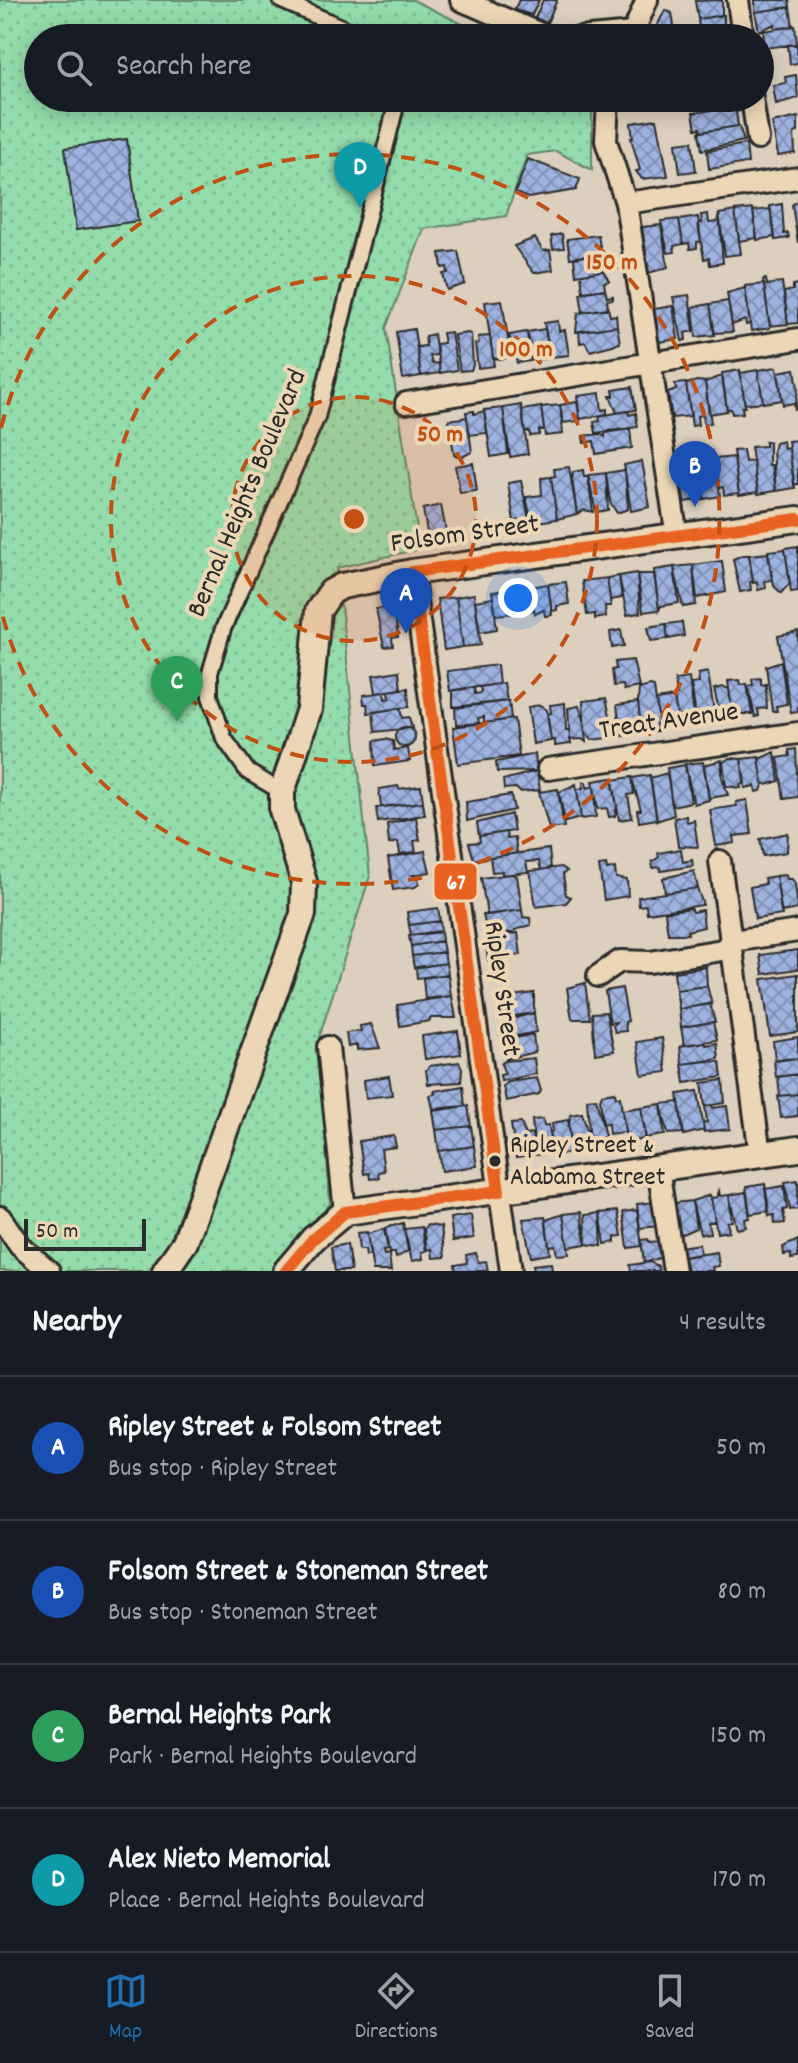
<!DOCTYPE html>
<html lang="en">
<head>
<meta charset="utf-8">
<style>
	:root { --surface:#171b24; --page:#20242c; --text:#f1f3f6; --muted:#9ea1a6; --line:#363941; --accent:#1f6fb2 }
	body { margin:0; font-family:Dekko,sans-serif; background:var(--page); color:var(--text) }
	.scale { position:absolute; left:24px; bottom:20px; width:122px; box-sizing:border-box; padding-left:8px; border:4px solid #2b2b2b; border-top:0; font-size:22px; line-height:28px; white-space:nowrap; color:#2b2b2b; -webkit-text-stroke:6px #ebd6b5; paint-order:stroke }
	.you { position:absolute; left:518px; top:598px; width:28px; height:28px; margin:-20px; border:6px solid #fff; border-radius:50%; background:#1a73e8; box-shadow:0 0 0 12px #1a73e833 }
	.badge { display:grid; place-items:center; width:52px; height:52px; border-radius:50%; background:var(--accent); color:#fff; font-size:26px; font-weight:700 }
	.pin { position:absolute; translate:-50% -66px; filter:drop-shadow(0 2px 4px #0008) }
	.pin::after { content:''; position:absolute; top:42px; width:28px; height:24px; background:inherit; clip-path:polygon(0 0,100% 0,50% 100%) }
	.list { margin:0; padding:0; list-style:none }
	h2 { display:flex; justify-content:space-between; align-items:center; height:104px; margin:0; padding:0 32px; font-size:34px }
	h2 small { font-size:26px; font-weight:400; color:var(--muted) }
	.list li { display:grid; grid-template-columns:52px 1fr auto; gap:24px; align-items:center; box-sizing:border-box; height:144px; padding:0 32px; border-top:2px solid var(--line) }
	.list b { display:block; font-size:30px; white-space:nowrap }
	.list p { margin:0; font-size:26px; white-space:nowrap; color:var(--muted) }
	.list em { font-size:26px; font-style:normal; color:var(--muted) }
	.icon { flex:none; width:44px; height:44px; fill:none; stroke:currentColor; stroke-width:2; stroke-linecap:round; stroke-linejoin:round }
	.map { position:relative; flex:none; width:798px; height:1271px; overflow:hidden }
	.search { position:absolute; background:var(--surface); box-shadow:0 4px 20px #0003; left:24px; right:24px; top:24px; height:88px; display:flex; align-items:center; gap:20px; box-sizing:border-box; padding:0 28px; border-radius:44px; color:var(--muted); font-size:30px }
	.sheet { height:680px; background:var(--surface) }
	nav { display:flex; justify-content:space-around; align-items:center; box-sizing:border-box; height:112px; border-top:2px solid var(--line); background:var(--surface); font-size:22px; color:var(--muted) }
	nav a { display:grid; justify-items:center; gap:4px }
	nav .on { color:var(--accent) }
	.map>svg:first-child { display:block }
	.park { fill:url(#park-dots); stroke:#60846b; stroke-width:2 }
	.building { fill:url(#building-cross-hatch); stroke:#2b2b2b; stroke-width:2 }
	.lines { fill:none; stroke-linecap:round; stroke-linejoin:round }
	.pedestrian-casing { stroke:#2b2b2b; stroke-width:20 }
	.minor-casing { stroke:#2b2b2b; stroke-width:26 }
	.tertiary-casing { stroke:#2b2b2b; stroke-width:30 }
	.pedestrian { stroke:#ebd6b5; stroke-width:14 }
	.minor { stroke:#ebd6b5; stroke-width:20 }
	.tertiary { stroke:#ebd6b5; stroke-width:24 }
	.bus-1-casing { stroke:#ebd6b5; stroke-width:18 }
	.bus-1 { stroke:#e86222; stroke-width:12 }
	.ring { fill:none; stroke:#c25012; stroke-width:4; stroke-dasharray:14 10 }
	.bus-dot { fill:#2b2b2b; stroke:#ebd6b5; stroke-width:3 }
	.labels { text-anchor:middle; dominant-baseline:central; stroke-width:8; stroke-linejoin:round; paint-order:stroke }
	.bus-label { font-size:26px; fill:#2b2b2b; stroke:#ebd6b5; text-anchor:start }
	.street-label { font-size:28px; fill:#2b2b2b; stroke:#ebd6b5 }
	.centre { fill:#c25012; stroke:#ebd6b5; stroke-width:4 }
	.ring-label { font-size:24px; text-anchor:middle; font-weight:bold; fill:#c25012; stroke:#ebd6b5; stroke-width:8; stroke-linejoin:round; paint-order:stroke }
	.line-badge { stroke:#ebd6b5; stroke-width:3 }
	.badge-label { font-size:22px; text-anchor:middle; font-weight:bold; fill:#fff }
</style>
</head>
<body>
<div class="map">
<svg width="798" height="1271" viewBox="0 0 798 1271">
	<defs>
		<pattern id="park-dots" width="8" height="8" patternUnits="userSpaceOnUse" patternTransform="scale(2)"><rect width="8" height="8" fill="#94dcab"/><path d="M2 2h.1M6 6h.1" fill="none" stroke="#80bd93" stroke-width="1.8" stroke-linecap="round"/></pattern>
		<pattern id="building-cross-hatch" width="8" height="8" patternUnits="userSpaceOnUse" patternTransform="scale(2)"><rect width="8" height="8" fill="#9eb2e0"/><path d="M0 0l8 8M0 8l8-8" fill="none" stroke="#8191b6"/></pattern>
	</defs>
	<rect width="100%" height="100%" fill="#dccfbe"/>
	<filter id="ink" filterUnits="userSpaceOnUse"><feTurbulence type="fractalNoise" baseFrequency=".0125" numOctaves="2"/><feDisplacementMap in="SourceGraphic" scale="16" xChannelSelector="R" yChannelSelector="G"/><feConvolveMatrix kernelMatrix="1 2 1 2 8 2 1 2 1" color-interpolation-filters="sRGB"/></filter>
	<g filter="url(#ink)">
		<!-- park -->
		<path class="park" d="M0 0H413L491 38H38V98H596L592 114V170L556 151 527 155 506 216 424 229 386 328 420 549 337 568 370 876 319 1038 330 1204 275 1271H0Z"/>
		<!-- building -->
		<path class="building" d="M519 0H539L532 15 514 10Z
			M543 0H557L547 23 535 18Z
			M722 0V15L698 19 695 1Z
			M755 0H789L790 7 755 12Z
			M790 7 793 26 775 29V24L759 31 755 12Z
			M665 10 672 13 676 38H651Z
			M724 15V34L700 37 698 19Z
			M795 26 797 44 765 48 763 31Z
			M797 44 798 63 790 64 788 45Z
			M796 75 798 98 776 104 773 85 786 83 785 77Z
			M637 98H668V100L640 104Z
			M693 98H739L740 104 705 111 704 104 695 105Z
			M739 106 740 111 736 112 738 126 701 132 700 128 696 129 693 113Z
			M798 117V132L794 133 795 153 778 156 772 123Z
			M657 119 668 176 642 179 636 171 640 170 631 138H633L631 123Z
			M739 126 744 141 702 150 699 132Z
			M127 139 138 221 76 230 65 148Z
			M692 141 696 171 680 173 676 143Z
			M746 144 748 163 709 169 707 151Z
			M528 159 580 179 576 190 528 198 515 193Z
			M798 200V243L792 205Z
			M782 204 784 234 788 233 789 238 775 240 770 206Z
			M753 209 757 238 739 241 735 211Z
			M770 209 775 237 757 240 753 211Z
			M735 211 741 254 725 256 719 214Z
			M708 214 709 223 717 222 719 214 723 263 710 265 709 258 704 259 698 224 702 223 701 215Z
			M698 217 701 241 697 242V248L690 249 689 243 683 244 679 220Z
			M679 219 683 244 674 246 675 252 668 253 661 221Z
			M661 225 668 267 649 273 642 227Z
			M562 234 564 248 553 249 551 236Z
			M598 235 601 253 570 258 567 239Z
			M535 238 543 251 550 250 553 270 534 273 514 246Z
			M458 251 465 284 447 290 443 274 448 273 447 267 442 268 440 253Z
			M601 253 606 263H602L603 271 576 275 574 258Z
			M603 271 609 281 604 282 605 289 583 292 581 274Z
			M766 279 767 285 782 282 788 324 770 326 763 280Z
			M764 284 770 328 751 331 745 286Z
			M798 284V323L788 324 784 292 793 290V285Z
			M745 288 750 324 746 325 745 320 732 325 727 293Z
			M605 289 607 297 613 296V299L607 300 608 308 583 312 580 293Z
			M689 295 694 331 685 333 686 340 682 341 673 297Z
			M502 300 510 352 507 358 501 359 493 358 485 302Z
			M728 301 733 332 714 333 710 304Z
			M710 304 715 335 696 337 693 307Z
			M673 306 678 339 659 342 654 309Z
			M608 308 610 316 616 315 617 326 576 332 578 313Z
			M558 321 559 331 565 330 569 355 551 357 544 323Z
			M617 326 620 343 590 351 585 342 580 343 579 331Z
			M414 329 421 376 403 379 396 332Z
			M545 329 550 358 534 360 527 332Z
			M451 332 457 370 440 373 436 344 444 343 442 333Z
			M527 332 531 361 517 363 509 335Z
			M467 333 471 334 473 365 471 370 460 371 454 335Z
			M434 334 437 355 430 356 432 364 439 363 440 373 421 376 417 347 426 346 425 336Z
			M490 336 494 366 478 368 475 344 479 343 478 337Z
			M777 367 782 400 763 403 758 370Z
			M795 369 798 388 795 411 794 403 783 405 778 372Z
			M740 370 745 407H742L743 413 732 414 731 409H727L722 373Z
			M758 370 763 402 745 404 740 373Z
			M722 376 727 411 709 414 705 382Z
			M697 381 705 382 711 423 704 424 703 415 697 416 698 425 692 426 686 384Z
			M675 384 686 383 691 416 672 418 668 393 676 390Z
			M632 387 636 410 617 413 610 396H614L613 390Z
			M600 393 602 410 607 409V414L580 419 577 396Z
			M577 402 580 421 563 423 560 405Z
			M521 405 528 454 510 457 503 408Z
			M560 405 563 434 545 436 541 407Z
			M541 407 544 430H539V435L530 436 529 431 525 432 522 410Z
			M503 408 508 454 491 457 484 410Z
			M474 411V414L484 411 487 433 470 435 466 412Z
			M628 411 629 415 636 413 638 427 596 433 594 422 600 421 599 416Z
			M467 417 472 452 462 457 454 455 449 420Z
			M630 429 632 448 596 454 594 441 584 443 583 436 601 434 605 437V433Z
			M798 440V484L794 485 788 441Z
			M783 441 784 449 789 448 795 488 776 491 773 451 775 443Z
			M765 442H769V465H772L776 491 758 494 751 447 765 446Z
			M743 450 745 462 753 461 758 492 739 495 733 451Z
			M734 457 739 493 724 495 723 487 719 488 715 459Z
			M688 459 698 461 704 499 684 502 678 461Z
			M642 461 650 507 631 511 624 465Z
			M473 463 477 491 460 493 455 466Z
			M716 465 720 496 704 499 699 467Z
			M569 467 577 514 557 519 551 477 555 476 554 469Z
			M583 470 584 477H588L593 512 584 510 577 514 572 479 573 472Z
			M625 470 628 509 617 513 610 502 606 473Z
			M606 473 608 510 596 512 588 475Z
			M551 477 557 519 532 523 526 497 542 495 541 478Z
			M521 481 529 519 514 521 508 483Z
			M441 505 446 531 428 538 423 509Z
			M798 546V591L791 592 785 548Z
			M785 549 790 583 781 593 774 586 768 551Z
			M768 553 772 580 765 581 766 588 758 590 757 582 753 583 749 555Z
			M742 555H749L753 581 750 582 751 590 740 592 733 559Z
			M722 561 726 592 697 598 693 565Z
			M693 565 696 605 683 607 674 567Z
			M674 567 679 603 661 606 659 610 654 570Z
			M637 573 640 613 627 615 619 576Z
			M637 574H654L659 610 643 612Z
			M619 576 622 598 610 600 607 578Z
			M607 578 611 606H605L606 617 595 619V614L587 615 582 581Z
			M566 582 569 604 557 606V610L552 611 548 584Z
			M548 584 552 615 545 616 544 610 535 614 530 587Z
			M530 587 534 610 515 613 511 589Z
			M511 589 515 613 496 615 492 592Z
			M474 594 481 645 463 647 456 597Z
			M456 597 463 647 444 650 437 599Z
			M493 598 497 629 480 632 475 601Z
			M394 606 398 637 392 638 393 646 384 647 376 609Z
			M682 622 684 636 668 639 666 624Z
			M666 624 668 639 651 641 648 627Z
			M621 630 624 646 612 648 610 632Z
			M798 632V712L791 713 778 636Z
			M633 660 639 687 624 690 623 685 614 686 612 670 616 669 615 662Z
			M781 661 787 704 776 706 777 711H772L766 666Z
			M497 665 499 684 450 691 447 671Z
			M399 671 401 689 376 693 373 675Z
			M708 672 715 719 697 722 691 684 699 683 698 674Z
			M689 678 695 721 691 722 690 715 677 717 674 695H677L675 680Z
			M761 678V685L766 684 767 708 758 709 759 716 755 717 748 686 753 685 752 679Z
			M740 680 741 685 747 684 752 714H737L738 719 733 720 728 681Z
			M504 683 507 701 453 707V690L474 687 475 694 481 693 480 687Z
			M650 686 654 687 659 723 656 724 657 731H652L651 724 641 726 638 702 639 689Z
			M724 687 729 689 733 715 721 719 714 689Z
			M408 688 409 707 368 713 367 704H364L363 695 384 692 385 699 390 698 389 691Z
			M674 697 678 721 659 724 656 700Z
			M606 698 615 737 592 740 585 732 583 701Z
			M509 701 511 719 484 723V717L478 718 479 723 456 725 455 708Z
			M638 702 642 733 621 736 617 705Z
			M565 703 566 730H569L571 744 555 746V740H551L547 714 551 713 550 705Z
			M540 705 547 710 551 741 533 744 528 707Z
			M579 706 583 718 586 742 582 739 570 740 568 708Z
			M400 708 402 718 409 717 412 728 375 732 373 712Z
			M514 719 519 756 458 764 453 727Z
			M395 737a10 10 0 1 1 20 0a10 10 0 1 1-20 0Z
			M385 739 393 741 394 750 408 748 410 761 375 766 374 741Z
			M796 749 798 797 784 799 778 758 790 756 789 750Z
			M775 752 779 781 767 785 763 783 759 759Z
			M535 754 537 771 497 772 496 762Z
			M759 757 763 785 761 791 756 792 755 786 745 788 741 759Z
			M730 758 741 759 745 783 740 784 741 788 726 786 723 762Z
			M722 760V777L728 795 709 798 704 765Z
			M703 762 709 800 694 804 685 764Z
			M685 765 691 802 672 806 667 768Z
			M537 771 540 790 520 792 516 788 504 789 503 780Z
			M667 773 674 815 657 821 650 778Z
			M650 775 657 819 639 822 637 810H641L632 778Z
			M632 777 634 794 628 795 632 818 619 820 613 780Z
			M612 778 617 807 615 816 609 817 607 808 598 809 593 781Z
			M583 782H586L587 788 594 786 596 817 581 819 577 789 583 788Z
			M576 784 581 818 565 822 559 792Z
			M398 786 399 789 421 786 423 802 381 807 379 789Z
			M558 789 564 827 549 829 539 792Z
			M511 795 514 810 467 821 466 802Z
			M747 800 752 834 734 836 735 843 716 846 710 810 737 806 736 802Z
			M423 802 425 815 378 822 376 808Z
			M511 814 514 831 479 836 477 823Z
			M686 816 687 822 694 820 698 847 678 846 674 818Z
			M416 817 420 840 414 841 416 852 400 854 398 842 389 844 387 824Z
			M506 832 507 839 515 838 517 853 474 860 469 843 480 842 479 836Z
			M788 833 787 852 763 856 760 839Z
			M549 849 551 868 541 870 539 861 526 862 528 872 502 875V871L492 872 490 857Z
			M681 849 683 862 692 860 693 866 661 871 660 867 653 868 652 862 659 857 658 853Z
			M425 851 430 872 413 875 418 877 419 884 415 887 393 890 388 858Z
			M606 865 607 870 615 868 616 878 627 880 628 896 604 900 599 866Z
			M561 867 567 871 563 874 566 895 571 897 566 903 536 907 530 871Z
			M694 871 698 888 665 893 663 878Z
			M511 874 517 876 522 910 487 915 481 878Z
			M786 875 787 879H792L795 884 798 909 781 912 776 876Z
			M776 876 782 915 755 919 750 887 765 884 764 878Z
			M697 888 703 905 647 913 646 905 639 906 638 897Z
			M438 908 440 921 409 925 407 912Z
			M691 908 692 912 702 910 704 927 687 931 688 934H668L665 912Z
			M522 910 523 917 530 918 531 925 515 930V933H487L483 915Z
			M440 921 441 931 411 935 409 925Z
			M441 932 442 941 411 946 409 936Z
			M518 933 521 955 488 960 485 938Z
			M442 941 444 952 412 956 411 946Z
			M798 950V969L763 974 760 955Z
			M444 952 446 963 414 968 412 956Z
			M446 963 448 974 417 978 416 967Z
			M706 967 707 986 676 990 674 972Z
			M448 974 451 996 425 999 423 978Z
			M798 974V1032L770 1036 762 979Z
			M585 983 590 1019H572L567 988Z
			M707 986 712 1004 679 1009 676 990Z
			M622 988 628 1021 625 1022 626 1031 615 1032 613 1026 616 1022 610 1023 605 991Z
			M534 993V1013L508 1017 505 997Z
			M452 996 456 1018H430V1021L400 1026 397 1005Z
			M710 1004 715 1022 681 1027 679 1009Z
			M606 1012 614 1051 595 1054 592 1013Z
			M534 1013 536 1032 507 1038 503 1025 507 1024V1020Z
			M713 1022 717 1040 684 1045 681 1027Z
			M371 1024 380 1048 357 1050V1045L348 1047 346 1033 361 1031 360 1026Z
			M458 1031 461 1054 425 1059 422 1036Z
			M533 1034 535 1052 506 1059 504 1041Z
			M798 1037V1058L775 1060 773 1041Z
			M662 1038 667 1072 642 1075 637 1042Z
			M706 1042V1045L717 1043 719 1059 682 1064 680 1046Z
			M534 1058 536 1074 501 1081 500 1075 505 1074 501 1064 504 1061Z
			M798 1058V1074L776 1077 774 1061Z
			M708 1061 720 1062 722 1077 685 1083 682 1064Z
			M459 1062 462 1068 461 1082 428 1084 426 1070 430 1066Z
			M798 1074V1094L780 1096 778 1077Z
			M389 1076 392 1095 366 1098 364 1080Z
			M537 1078 541 1091 539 1094 506 1101 503 1086 508 1082Z
			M723 1080 725 1103 705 1106 702 1083Z
			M463 1086 465 1106 433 1109 430 1095 435 1094 434 1091Z
			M698 1091 704 1130 684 1135 678 1094Z
			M615 1092 616 1097H620L625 1132 609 1134 608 1123 603 1124 600 1100 602 1094Z
			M798 1094V1116L781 1118 778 1096Z
			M596 1098 605 1136 590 1146 587 1099Z
			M679 1102 683 1133 668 1134 661 1104Z
			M661 1104 665 1135 649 1137 646 1141 641 1107Z
			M712 1105 713 1108 727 1106 730 1129 704 1132 703 1123 707 1122 705 1106Z
			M468 1106 471 1126 436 1130 433 1111Z
			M641 1107 646 1138 627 1144 622 1110Z
			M582 1113 590 1140 588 1145 581 1146 576 1140 571 1141 569 1126 570 1115Z
			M543 1119 544 1126 549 1125 553 1153 535 1155 532 1120Z
			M568 1120 572 1152 556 1155 550 1132 553 1131 552 1123Z
			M521 1123 526 1135 532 1134 534 1148 529 1149 530 1156 516 1158 511 1124Z
			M471 1126 474 1146 439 1151 436 1130Z
			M394 1136 396 1147 381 1149 384 1171 378 1172 379 1178 370 1179 369 1173 364 1174 359 1141Z
			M474 1146 477 1166 442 1171 439 1151Z
			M798 1180V1209L790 1210 785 1182Z
			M765 1184 769 1211 750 1214 746 1187Z
			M784 1186 787 1209 783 1210 785 1223 775 1224 774 1215 769 1216 765 1189Z
			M719 1191 720 1196 729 1195 732 1221 727 1222 729 1231 717 1233 711 1198 717 1197Z
			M746 1192 750 1218 745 1219 746 1227 737 1229 729 1195Z
			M710 1195 715 1221 708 1222 710 1233 700 1234 692 1201Z
			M692 1201 696 1228 682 1234 678 1231 674 1203Z
			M656 1202 659 1226 640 1228 637 1204Z
			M637 1210 642 1246 628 1248 623 1212Z
			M618 1211 622 1236 615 1237V1242L605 1244 600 1213Z
			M581 1212 586 1244 568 1247 563 1214Z
			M600 1213 602 1246 586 1244 585 1215Z
			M563 1214 569 1254 557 1255 555 1245 549 1246 546 1220Z
			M471 1215 474 1238 453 1241 450 1218Z
			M545 1217 550 1254 531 1257 523 1219Z
			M403 1223 408 1251 396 1258 395 1253H389L385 1228Z
			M427 1225 441 1227 445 1257 433 1258 432 1249 427 1250 424 1229Z
			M422 1227 426 1251 422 1252 423 1259 412 1261 404 1229Z
			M384 1229 388 1250 383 1251 384 1255 389 1254 391 1271H373L367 1234Z
			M367 1232 370 1256H366L365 1250H359L357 1233Z
			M648 1239 649 1242 660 1241 662 1257 644 1263 641 1240Z
			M798 1240V1258L791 1259V1254L784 1255 783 1247Z
			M347 1244 351 1271H335L331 1247Z
			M699 1244 700 1254 682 1257 680 1247Z
			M717 1252 719 1266 712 1267 713 1271H687L684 1257Z
			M476 1253 478 1262 486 1261 488 1271H456L455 1265 467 1263 466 1255Z
			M650 1262 658 1266 659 1271H631L630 1265Z
			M551 1263 552 1271H534L533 1265Z"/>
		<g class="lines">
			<defs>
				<path id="pedestrian" d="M280 0 366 38
					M282 792 248 772 224 738 210 696V673L223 629 317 417 398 98"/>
				<path id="minor" d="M461 0 545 36 562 38
					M738 0 743 38
					M579 38 633 33
					M631 38 647 0
					M608 98 606 141 626 203 677 537
					M752 98 758 139
					M626 203 798 178
					M406 403 798 339
					M412 572 511 1271
					M548 769 798 733
					M720 861 760 1154
					M598 976 620 961 650 962 722 950 733 941 798 931
					M328 1047 345 1212
					M658 1168 674 1271
					M0 1217 20 1246 49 1271"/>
				<path id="tertiary" d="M165 1271 185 1242 303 914 304 882 282 810V792L309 709 318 611 331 592 342 586 412 572 798 519
					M286 1271 313 1239 345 1212 798 1149"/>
			</defs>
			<!-- pedestrian casing -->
			<use href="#pedestrian" class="pedestrian-casing"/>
			<!-- minor casing -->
			<use href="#minor" class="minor-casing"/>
			<!-- tertiary casing -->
			<use href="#tertiary" class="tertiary-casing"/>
			<!-- pedestrian -->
			<use href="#pedestrian" class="pedestrian"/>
			<!-- minor -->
			<use href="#minor" class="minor"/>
			<!-- tertiary -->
			<use href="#tertiary" class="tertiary"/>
			<defs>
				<path id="bus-1" d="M412 572 499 1191
					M412 572 798 519
					M286 1271 313 1239 345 1212 499 1191"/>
			</defs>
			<!-- bus-1 casing -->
			<use href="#bus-1" class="bus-1-casing"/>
			<!-- bus-1 -->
			<use href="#bus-1" class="bus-1"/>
		</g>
	</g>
	<!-- distance rings -->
	<circle cx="354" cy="519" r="122" fill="#c25012" fill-opacity=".12"/>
	<g class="ring">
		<circle cx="354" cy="519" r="122"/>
		<circle cx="354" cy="519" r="243"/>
		<path d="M1 428A365 365 0 1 1 1 610"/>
	</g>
	<!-- markers -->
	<circle class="bus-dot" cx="495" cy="1161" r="7"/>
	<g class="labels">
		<!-- bus labels -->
		<g class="bus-label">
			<text x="510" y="1146">Ripley Street &amp;<tspan x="510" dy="32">Alabama Street</tspan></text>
		</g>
		<!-- street labels -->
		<g class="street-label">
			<text transform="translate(249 494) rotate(-67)">Bernal Heights Boulevard</text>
			<text transform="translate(465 536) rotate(-8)">Folsom Street</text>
			<text transform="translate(669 723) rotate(-8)">Treat Avenue</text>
			<text transform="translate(500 989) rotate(82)">Ripley Street</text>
		</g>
	</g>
	<circle cx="354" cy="519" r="12" class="centre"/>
	<g class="ring-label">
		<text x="612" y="269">150 m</text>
		<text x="526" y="356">100 m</text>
		<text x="440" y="441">50 m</text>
	</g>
	<rect class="line-badge" x="433" y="862" width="45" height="39" rx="8" fill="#e86222"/>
	<g class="badge-label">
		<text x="456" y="889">67</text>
	</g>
</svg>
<div class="scale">50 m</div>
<div class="you"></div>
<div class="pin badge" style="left:406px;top:634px;background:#1a4fb4">A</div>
<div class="pin badge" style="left:695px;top:507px;background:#1a4fb4">B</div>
<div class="pin badge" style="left:177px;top:722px;background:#2e9e5b">C</div>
<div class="pin badge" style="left:360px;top:208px;background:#0f9aa8">D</div>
<div class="search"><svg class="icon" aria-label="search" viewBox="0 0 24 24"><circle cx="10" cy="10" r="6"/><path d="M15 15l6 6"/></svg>Search here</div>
</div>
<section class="sheet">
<h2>Nearby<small>4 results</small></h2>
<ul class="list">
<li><span class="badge" style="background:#1a4fb4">A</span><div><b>Ripley Street &amp; Folsom Street</b><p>Bus stop · Ripley Street</p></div><em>50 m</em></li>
<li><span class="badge" style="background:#1a4fb4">B</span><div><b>Folsom Street &amp; Stoneman Street</b><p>Bus stop · Stoneman Street</p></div><em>80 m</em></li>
<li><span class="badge" style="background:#2e9e5b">C</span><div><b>Bernal Heights Park</b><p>Park · Bernal Heights Boulevard</p></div><em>150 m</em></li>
<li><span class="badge" style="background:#0f9aa8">D</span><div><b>Alex Nieto Memorial</b><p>Place · Bernal Heights Boulevard</p></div><em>170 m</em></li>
</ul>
</section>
<nav>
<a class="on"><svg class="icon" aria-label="map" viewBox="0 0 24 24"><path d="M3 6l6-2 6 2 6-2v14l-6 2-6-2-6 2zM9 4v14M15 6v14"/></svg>Map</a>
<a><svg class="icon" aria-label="directions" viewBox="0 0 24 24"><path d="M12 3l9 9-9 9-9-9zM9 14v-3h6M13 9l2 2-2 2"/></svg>Directions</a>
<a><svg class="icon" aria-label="saved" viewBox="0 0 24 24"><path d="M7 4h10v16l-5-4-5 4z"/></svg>Saved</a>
</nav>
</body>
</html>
